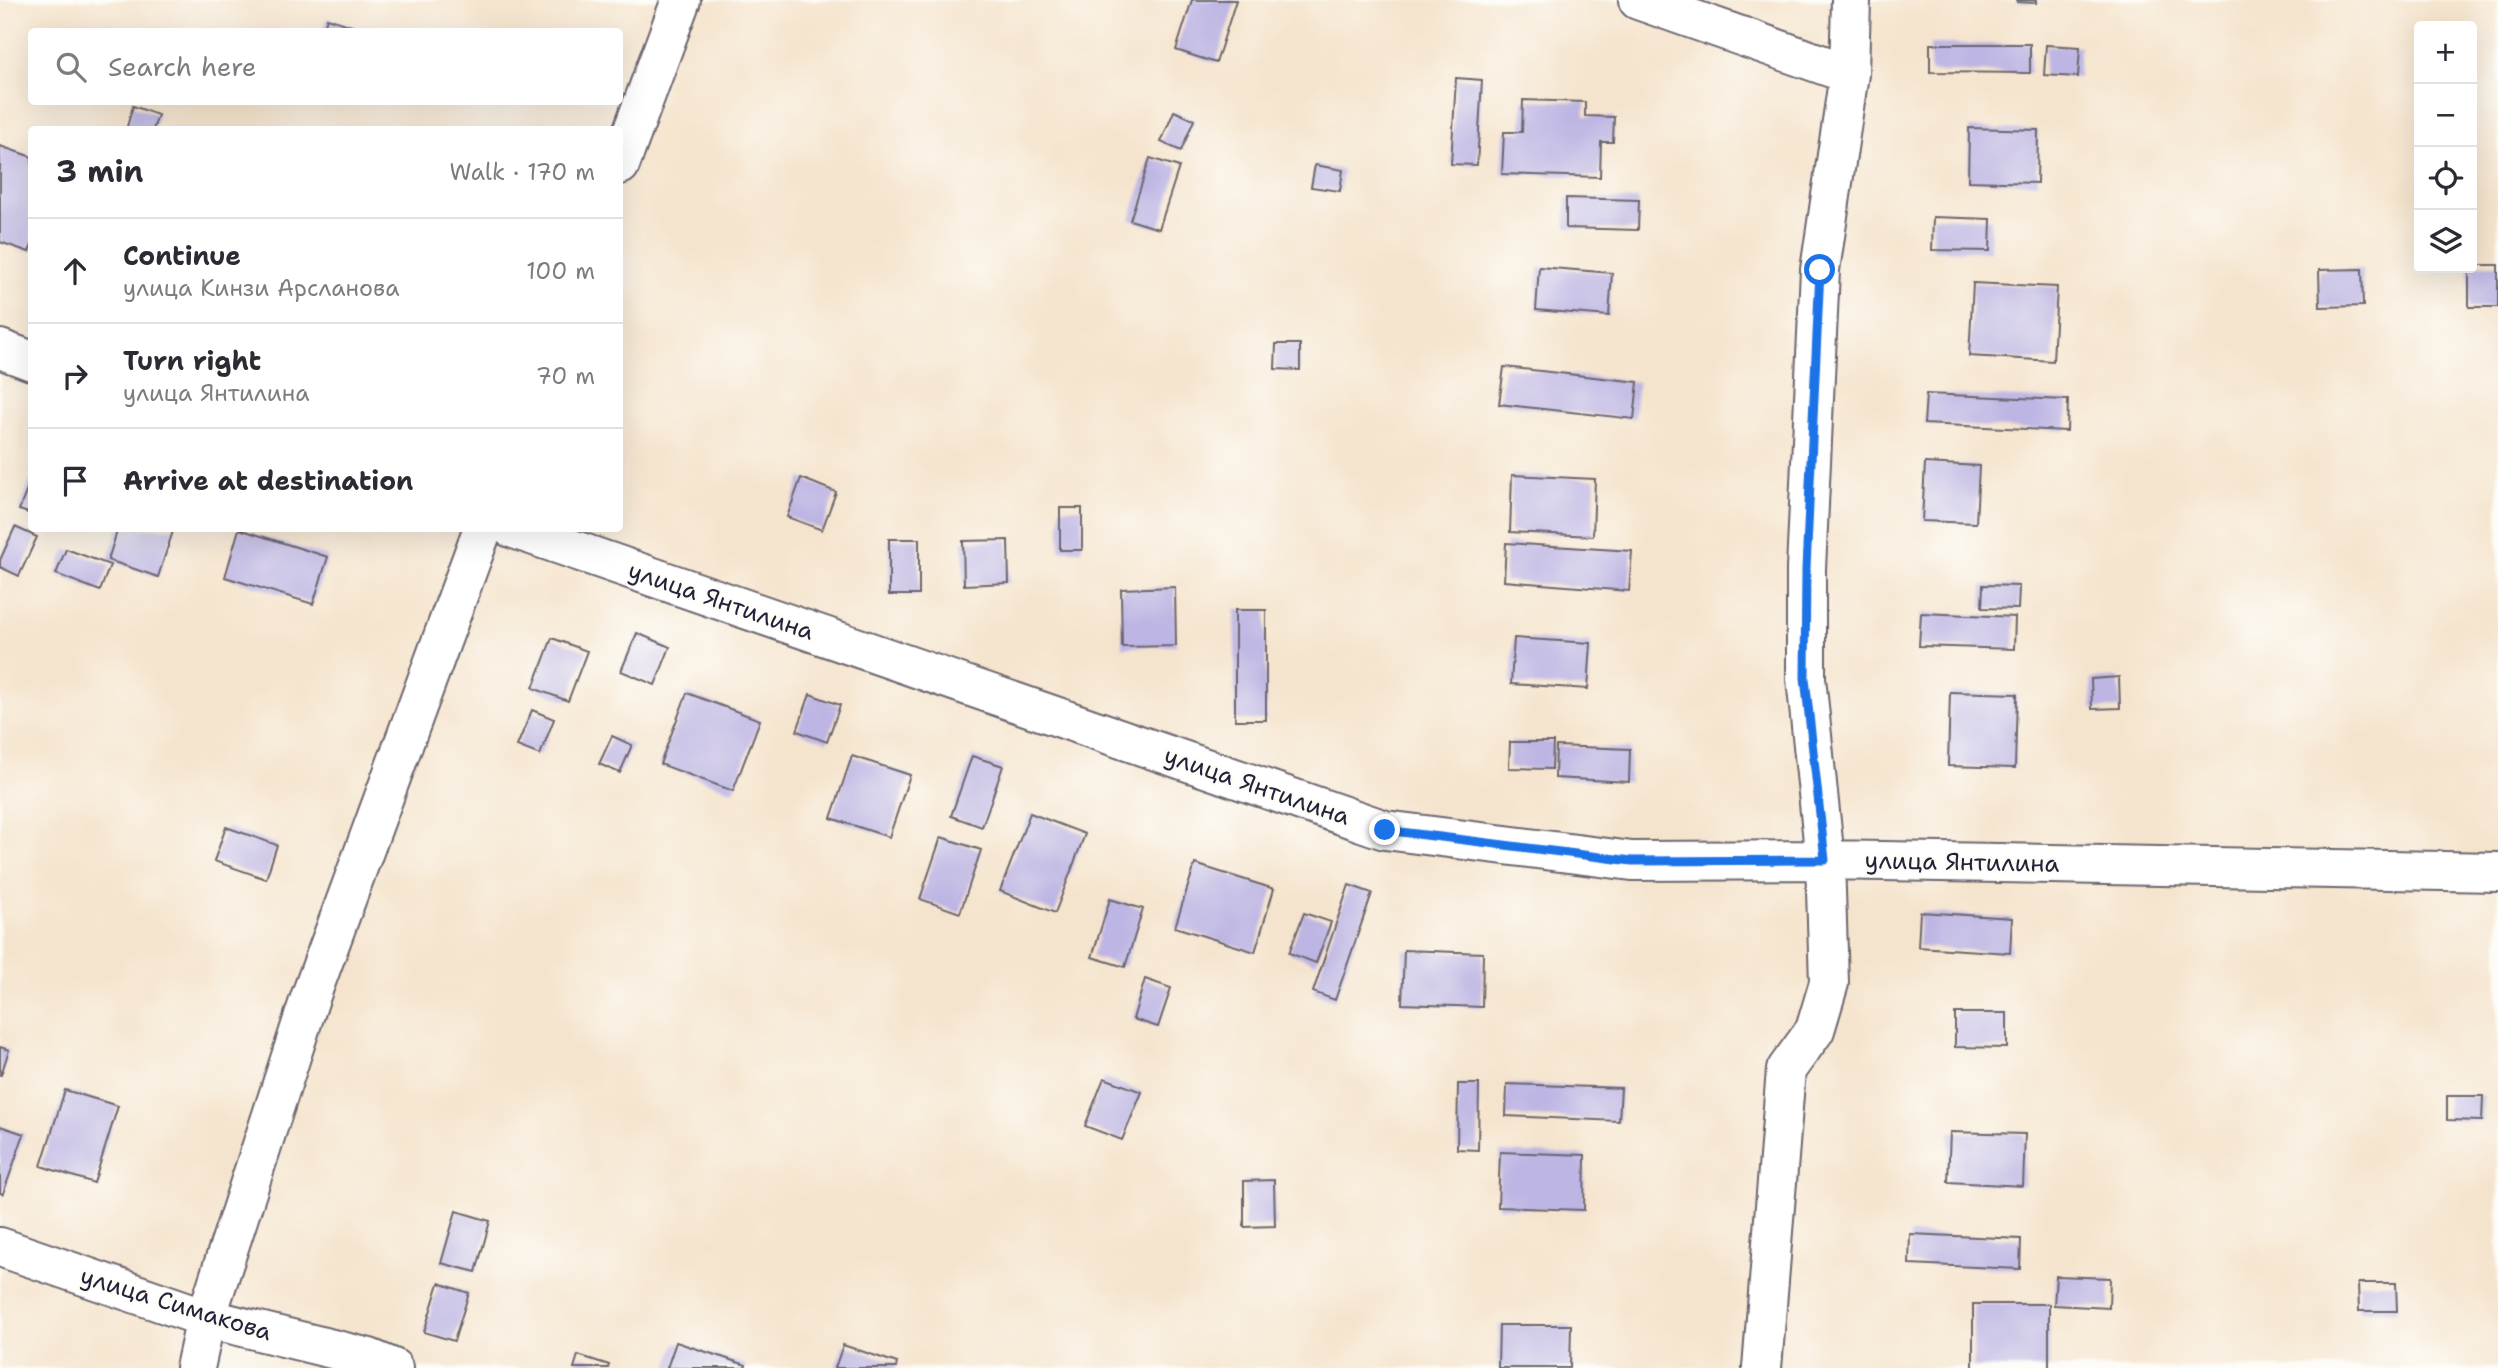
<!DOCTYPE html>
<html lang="en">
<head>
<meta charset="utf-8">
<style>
	:root { --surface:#fff; --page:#f7f7f7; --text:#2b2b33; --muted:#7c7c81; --line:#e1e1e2 }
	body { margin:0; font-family:"Shantell Sans",sans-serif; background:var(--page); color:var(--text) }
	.controls { position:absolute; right:21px; top:21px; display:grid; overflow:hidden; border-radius:7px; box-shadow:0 7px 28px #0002 }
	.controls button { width:63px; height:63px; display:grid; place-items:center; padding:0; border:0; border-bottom:2px solid var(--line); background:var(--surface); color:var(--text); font:35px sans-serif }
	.stop { position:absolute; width:21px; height:21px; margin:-16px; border:5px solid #1a73e8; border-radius:50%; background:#fff }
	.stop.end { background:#1a73e8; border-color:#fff; box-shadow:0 2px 7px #0008 }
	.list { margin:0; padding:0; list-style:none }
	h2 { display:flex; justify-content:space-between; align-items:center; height:91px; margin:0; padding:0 28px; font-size:30px }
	h2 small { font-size:23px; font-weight:400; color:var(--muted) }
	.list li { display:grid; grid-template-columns:46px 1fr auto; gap:21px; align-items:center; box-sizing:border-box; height:105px; padding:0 28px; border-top:2px solid var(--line) }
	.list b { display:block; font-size:26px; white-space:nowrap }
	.list p { margin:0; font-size:23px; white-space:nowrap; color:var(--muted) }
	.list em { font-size:23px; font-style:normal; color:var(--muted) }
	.icon { flex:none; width:38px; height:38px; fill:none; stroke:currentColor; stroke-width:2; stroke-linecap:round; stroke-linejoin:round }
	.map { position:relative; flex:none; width:2498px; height:1368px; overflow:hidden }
	.search { position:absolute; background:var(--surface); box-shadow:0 7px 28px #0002; left:28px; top:28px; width:595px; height:77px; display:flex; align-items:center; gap:18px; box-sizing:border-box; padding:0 24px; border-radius:7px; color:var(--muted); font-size:26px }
	.panel { position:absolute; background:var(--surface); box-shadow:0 7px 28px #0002; left:28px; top:126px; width:595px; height:406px; border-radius:7px }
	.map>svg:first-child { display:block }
	.building { fill:#bdb5e3 }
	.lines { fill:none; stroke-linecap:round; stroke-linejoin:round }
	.minor-casing { stroke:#6c666e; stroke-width:42 }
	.minor { stroke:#fff; stroke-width:38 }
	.route { stroke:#1a73e8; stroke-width:9 }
	.labels { text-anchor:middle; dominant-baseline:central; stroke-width:5; stroke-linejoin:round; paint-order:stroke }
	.street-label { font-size:24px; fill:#22223b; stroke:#fdfcf7 }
</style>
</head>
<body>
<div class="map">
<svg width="2498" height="1368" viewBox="0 0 2498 1368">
	<rect width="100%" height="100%" fill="#fdfcf7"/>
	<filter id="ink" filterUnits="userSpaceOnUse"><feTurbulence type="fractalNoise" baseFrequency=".0143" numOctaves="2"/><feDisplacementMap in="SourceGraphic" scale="14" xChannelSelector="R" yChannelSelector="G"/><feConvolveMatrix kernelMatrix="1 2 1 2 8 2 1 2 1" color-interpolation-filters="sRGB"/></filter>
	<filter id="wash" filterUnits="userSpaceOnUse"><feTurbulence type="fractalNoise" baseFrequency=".00686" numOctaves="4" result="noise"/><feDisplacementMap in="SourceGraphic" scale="28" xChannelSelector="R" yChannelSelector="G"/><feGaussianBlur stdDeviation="1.57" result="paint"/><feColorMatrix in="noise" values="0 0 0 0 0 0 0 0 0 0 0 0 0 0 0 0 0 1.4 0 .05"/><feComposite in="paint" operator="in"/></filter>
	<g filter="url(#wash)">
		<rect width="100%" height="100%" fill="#f5e4cd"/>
		<g id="blocks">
			<!-- building -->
			<path class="building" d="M1192 0H1236L1216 63 1176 50Z
				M2017 0H2036V3L2017 2Z
				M327 18 367 31V32H322Z
				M1930 44H2030V73L1930 72Z
				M2046 45 2080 47 2078 77 2044 75Z
				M1456 78 1482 80 1477 165 1451 164Z
				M1523 100 1585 102V116L1614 117 1613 142H1601L1600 177 1502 174 1504 132H1522Z
				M133 106 158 115 153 130H126Z
				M1174 111 1194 120 1181 151 1161 142Z
				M1969 128 2038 130 2037 183 1968 181Z
				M0 146 32 157V245L29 252 0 242Z
				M1150 158 1179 167 1159 229 1130 220Z
				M1315 165 1343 170 1340 191 1311 187Z
				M1566 198 1639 200 1638 230 1566 228Z
				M1933 217 1991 219 1990 251 1932 250Z
				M2472 265H2498V307H2469V268H2472Z
				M1539 267 1612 273 1609 316 1536 310Z
				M2362 269 2363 306 2320 307 2319 270Z
				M1973 283 2057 287 2053 361 1969 356Z
				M1276 344H1300V370L1275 369Z
				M1504 367 1638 382 1634 419 1499 404Z
				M1926 394 2068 400 2067 431 1924 424Z
				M1925 463 1979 466 1976 523 1922 521Z
				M1512 475 1595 479 1593 536 1510 532Z
				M32 477V514L19 510Z
				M801 478 836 492 822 530 787 517Z
				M1060 508H1082V550H1060Z
				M15 527 37 537 19 576 0 567V560Z
				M118 528H174L158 577 108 560Z
				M239 529 328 557 313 604 225 577Z
				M889 539H919V595H889Z
				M1008 540 1009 583 964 585 963 541Z
				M1506 543 1632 551 1629 591 1504 581Z
				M66 549 110 565 100 591 56 574Z
				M1983 585 2019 586 2018 609 1982 608Z
				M1175 587 1176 646 1122 647 1121 589Z
				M1235 610H1266V720H1235Z
				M1921 613 2015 617 2014 649 1919 646Z
				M637 633 670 647 655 685 621 671Z
				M552 638 587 651 568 701 533 688Z
				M1514 638 1591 643 1588 689 1511 684Z
				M2119 677 2120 708 2092 709 2091 679Z
				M1950 692 2017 694 2015 768 1948 766Z
				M687 693 760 720 733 791 660 764Z
				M810 694 840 705 827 742 797 731Z
				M532 710 554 719 540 755 517 746Z
				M612 736 632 745 620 773 599 764Z
				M1510 742H1553L1552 769 1509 768Z
				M1556 746 1630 749 1629 782 1555 778Z
				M852 756 910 775 889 837 831 818Z
				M972 756 1003 766 982 827 951 816Z
				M1030 813 1085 834 1055 913 1000 891Z
				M226 827 277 845 266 879 214 861Z
				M941 837 981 850 960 913 920 899Z
				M1195 864 1274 889 1255 952 1175 927Z
				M1349 885 1372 893 1335 1000 1313 992Z
				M1110 899 1143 909 1125 967 1092 957Z
				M1920 912 2012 918 2010 953 1918 947Z
				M1304 913 1331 922 1316 963 1289 953Z
				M1404 950 1483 953 1482 1007 1402 1004Z
				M1145 979 1171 988 1158 1027 1133 1019Z
				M1955 1013H2007V1048L1955 1047Z
				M0 1047 9 1050 1 1075H0Z
				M1104 1078 1142 1092 1122 1140 1085 1126Z
				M1458 1084H1479L1478 1150 1457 1149Z
				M1507 1084 1621 1088 1619 1121 1506 1116Z
				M65 1090 118 1106 94 1183 41 1166Z
				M2447 1096H2483L2482 1121 2447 1120Z
				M0 1126 24 1134 3 1194 0 1193Z
				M1950 1132 2025 1134 2023 1186 1948 1182Z
				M1500 1152 1585 1155 1584 1210 1498 1207Z
				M1274 1180 1275 1226 1244 1227V1181Z
				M456 1211 490 1221 476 1272 441 1263Z
				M1910 1234 2021 1239 2020 1269 1909 1264Z
				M2056 1276 2110 1278 2109 1308 2054 1305Z
				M439 1283 469 1293 454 1341 424 1332Z
				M2358 1283H2396L2397 1311H2359Z
				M1973 1304H2049V1368H1973Z
				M1499 1325H1571L1570 1368H1498Z
				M676 1342 746 1365 745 1368H667Z
				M843 1345 897 1363 896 1368H835Z
				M578 1355 609 1365 608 1368H574Z"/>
		</g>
	</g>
	<g filter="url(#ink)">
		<use href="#blocks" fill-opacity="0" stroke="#6c666e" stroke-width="2"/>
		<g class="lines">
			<defs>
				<path id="minor" d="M1638 0 1849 74
					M620 165 681 0
					M0 349 32 361
					M511 528 1385 830 1632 861 1825 860 2498 872
					M0 1247 206 1318 369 1358 393 1368
					M195 1368 206 1318 310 998 483 528
					M1762 1368 1786 1070 1815 1030 1829 983 1825 860 1806 678V569L1820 270 1849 74 1851 0"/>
			</defs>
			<!-- minor casing -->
			<use href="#minor" class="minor-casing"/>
			<!-- minor -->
			<use href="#minor" class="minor"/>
		</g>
	</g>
	<g class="lines" filter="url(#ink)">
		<!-- route -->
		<path class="route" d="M1385 830 1632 861 1825 860 1805 678 1806 569 1820 270"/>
	</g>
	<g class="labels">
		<!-- street labels -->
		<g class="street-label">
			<text transform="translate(721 601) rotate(19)">улица Янтилина</text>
			<text transform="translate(1257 786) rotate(19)">улица Янтилина</text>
			<text transform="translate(1962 862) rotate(1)">улица Янтилина</text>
			<text transform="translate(176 1304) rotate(17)">улица Симакова</text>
		</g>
	</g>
</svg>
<div class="controls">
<button>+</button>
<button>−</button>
<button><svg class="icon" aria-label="locate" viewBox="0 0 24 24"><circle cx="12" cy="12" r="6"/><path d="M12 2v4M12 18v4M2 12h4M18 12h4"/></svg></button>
<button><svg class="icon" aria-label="layers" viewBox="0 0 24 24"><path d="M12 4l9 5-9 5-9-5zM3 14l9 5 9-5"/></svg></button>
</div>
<div class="stop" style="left:1820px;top:270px"></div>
<div class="stop end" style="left:1385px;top:830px"></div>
<div class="search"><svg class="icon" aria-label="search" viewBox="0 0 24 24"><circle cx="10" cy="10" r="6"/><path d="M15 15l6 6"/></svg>Search here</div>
<section class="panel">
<h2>3 min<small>Walk · 170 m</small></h2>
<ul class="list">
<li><svg class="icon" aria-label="ahead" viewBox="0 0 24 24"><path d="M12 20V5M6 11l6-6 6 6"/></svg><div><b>Continue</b><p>улица Кинзи Арсланова</p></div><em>100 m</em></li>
<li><svg class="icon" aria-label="right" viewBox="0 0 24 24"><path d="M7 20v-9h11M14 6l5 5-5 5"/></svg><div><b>Turn right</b><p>улица Янтилина</p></div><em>70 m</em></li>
<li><svg class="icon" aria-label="arrive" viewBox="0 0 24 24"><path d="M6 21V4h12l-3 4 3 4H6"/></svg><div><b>Arrive at destination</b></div></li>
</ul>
</section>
</div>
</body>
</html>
